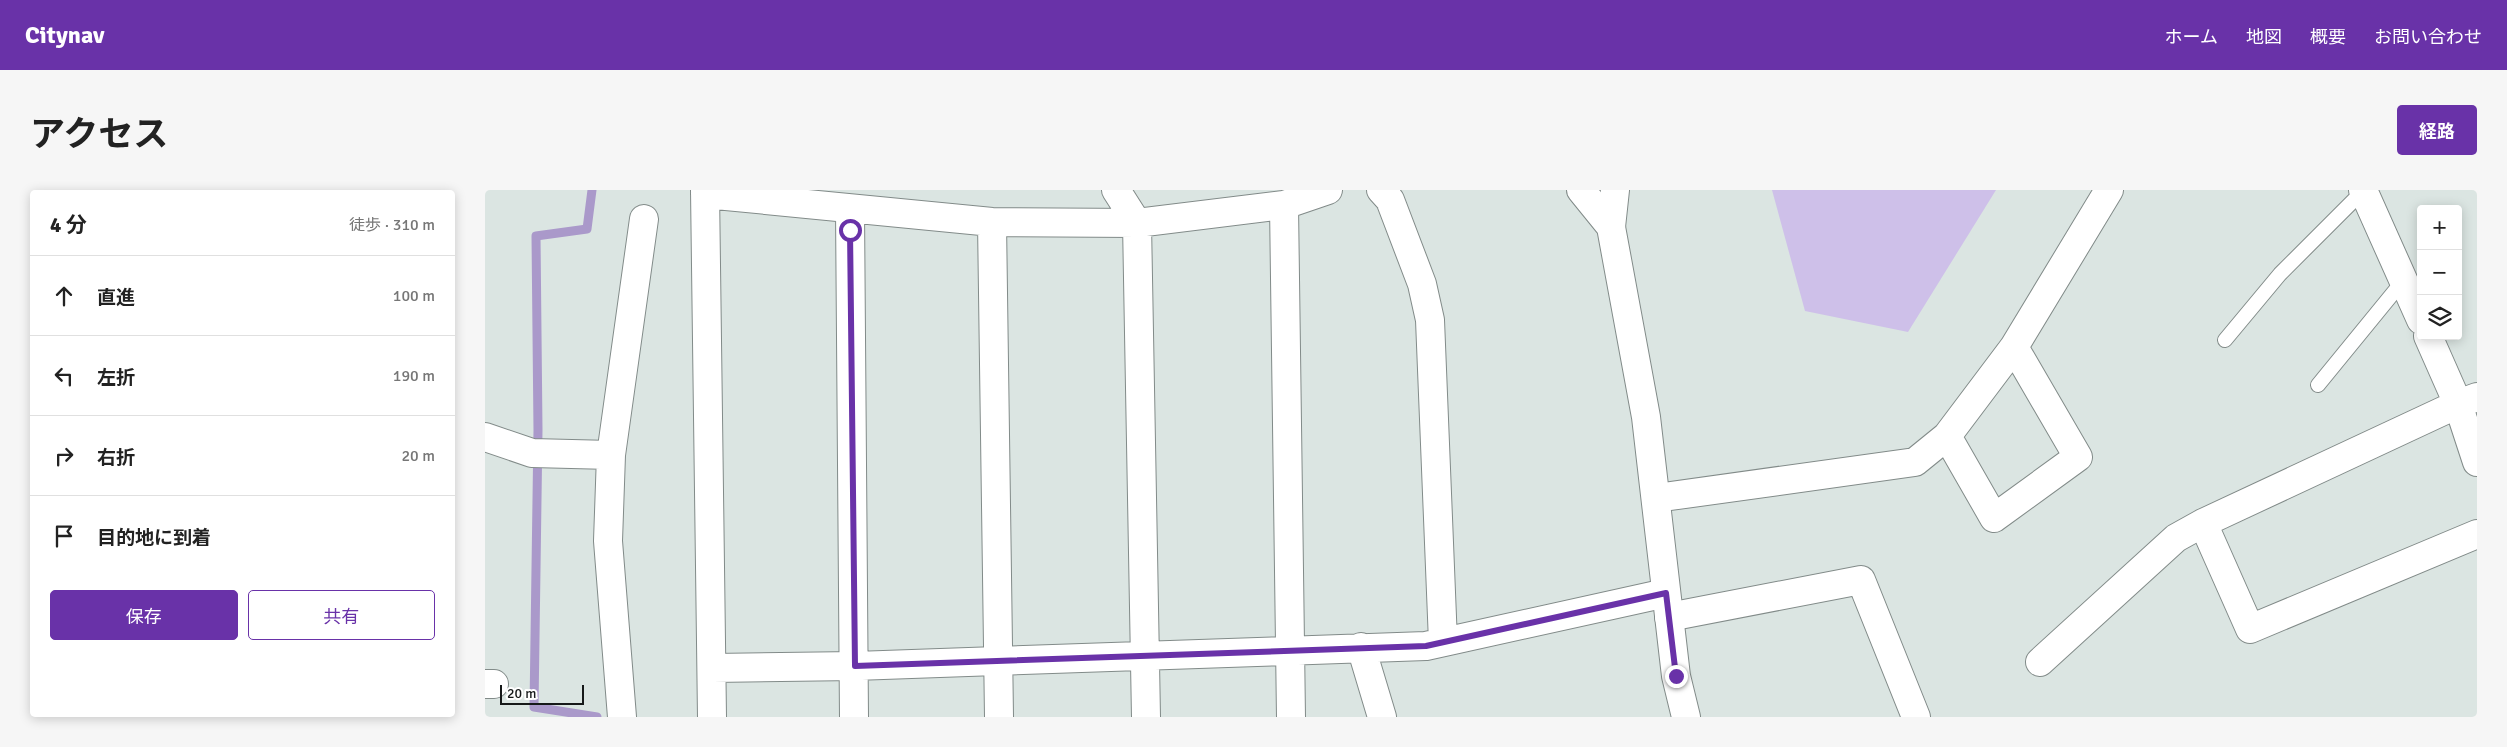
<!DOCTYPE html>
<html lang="ja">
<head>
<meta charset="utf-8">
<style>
	:root { --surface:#fff; --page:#f6f6f6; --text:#222; --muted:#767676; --line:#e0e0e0; --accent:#6932a8 }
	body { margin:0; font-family:Signika,"Noto Sans JP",sans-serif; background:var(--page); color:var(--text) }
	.controls { position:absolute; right:15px; top:15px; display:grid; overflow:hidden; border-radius:5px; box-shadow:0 2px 12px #0003 }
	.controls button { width:45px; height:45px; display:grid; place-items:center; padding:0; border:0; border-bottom:1px solid var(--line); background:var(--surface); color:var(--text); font:25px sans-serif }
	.scale { position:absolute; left:15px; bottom:12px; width:84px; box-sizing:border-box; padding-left:5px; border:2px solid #161919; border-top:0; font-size:14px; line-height:18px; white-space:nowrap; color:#161919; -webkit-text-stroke:4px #fff; paint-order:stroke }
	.stop { position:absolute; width:15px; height:15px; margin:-11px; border:4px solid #6932a8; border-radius:50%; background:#fff }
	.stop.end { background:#6932a8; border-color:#fff; box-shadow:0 1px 5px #0008 }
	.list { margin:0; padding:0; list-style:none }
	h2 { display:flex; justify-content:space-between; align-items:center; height:65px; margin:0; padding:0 20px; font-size:21px }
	h2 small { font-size:16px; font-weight:400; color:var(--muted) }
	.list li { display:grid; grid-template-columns:32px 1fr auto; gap:15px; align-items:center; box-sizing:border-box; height:80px; padding:0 20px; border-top:1px solid var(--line) }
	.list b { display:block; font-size:19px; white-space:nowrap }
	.list em { font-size:16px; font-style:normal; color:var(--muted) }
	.actions { display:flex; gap:10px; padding:15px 20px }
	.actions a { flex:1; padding:11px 0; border:1px solid var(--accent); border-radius:5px; text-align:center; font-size:18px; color:var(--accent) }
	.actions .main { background:var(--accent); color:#fff }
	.icon { flex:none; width:28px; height:28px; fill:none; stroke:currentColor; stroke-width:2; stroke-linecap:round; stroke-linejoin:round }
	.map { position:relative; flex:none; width:1992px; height:527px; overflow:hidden; border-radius:5px }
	header { display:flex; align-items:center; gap:30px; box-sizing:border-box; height:70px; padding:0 25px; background:var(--accent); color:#fff }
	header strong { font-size:24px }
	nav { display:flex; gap:28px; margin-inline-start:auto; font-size:18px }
	.intro { display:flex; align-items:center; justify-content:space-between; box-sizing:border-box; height:120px; padding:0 30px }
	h1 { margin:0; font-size:35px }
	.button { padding:12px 22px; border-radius:5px; background:var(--accent); color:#fff; font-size:18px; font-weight:700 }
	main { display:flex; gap:30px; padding:0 30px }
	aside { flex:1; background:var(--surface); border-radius:5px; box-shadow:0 2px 12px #0003 }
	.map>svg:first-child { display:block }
	.green { fill:#cec0e9 }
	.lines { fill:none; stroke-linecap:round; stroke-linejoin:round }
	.stream { stroke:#aa99ca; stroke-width:9 }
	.lane-casing { stroke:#828b89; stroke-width:16 }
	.street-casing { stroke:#828b89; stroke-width:30 }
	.secondary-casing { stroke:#828b89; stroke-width:30 }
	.lane { stroke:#fff; stroke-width:14 }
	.street { stroke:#fff; stroke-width:28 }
	.secondary { stroke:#fff; stroke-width:28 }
	.route { stroke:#6932a8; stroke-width:6 }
</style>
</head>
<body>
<header>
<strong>Citynav</strong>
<nav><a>ホーム</a><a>地図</a><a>概要</a><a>お問い合わせ</a></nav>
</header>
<div class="intro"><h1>アクセス</h1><a class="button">経路</a></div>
<main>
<aside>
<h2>4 分<small>徒歩 · 310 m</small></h2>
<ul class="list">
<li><svg class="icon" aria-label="ahead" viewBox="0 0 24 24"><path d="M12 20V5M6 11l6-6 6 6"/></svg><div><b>直進</b></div><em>100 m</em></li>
<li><svg class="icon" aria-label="left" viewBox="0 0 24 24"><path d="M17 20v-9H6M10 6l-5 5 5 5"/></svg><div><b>左折</b></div><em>190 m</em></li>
<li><svg class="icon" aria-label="right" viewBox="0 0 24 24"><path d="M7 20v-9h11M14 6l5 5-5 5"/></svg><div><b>右折</b></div><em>20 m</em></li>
<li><svg class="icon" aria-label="arrive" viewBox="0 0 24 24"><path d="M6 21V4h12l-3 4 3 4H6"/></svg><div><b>目的地に到着</b></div></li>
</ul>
<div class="actions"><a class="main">保存</a><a>共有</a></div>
</aside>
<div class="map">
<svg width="1992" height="527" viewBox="0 0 1992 527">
	<rect width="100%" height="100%" fill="#dbe5e2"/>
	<!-- green -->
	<path class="green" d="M1287 0H1511L1423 142 1320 121Z"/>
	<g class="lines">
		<!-- stream -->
		<path class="stream" d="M107 0 102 39 51 46 53 240 49 517 112 527"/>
		<defs>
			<path id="lane" d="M1740 150 1795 84 1879 0
				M1833 195 1918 91"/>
			<path id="street" d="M220 0 227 527
				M631 0 652 33 661 527
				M896 0 905 10 937 94 945 130 958 452
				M1878 0 1936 130
				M220 4 507 32 652 33 799 15 843 0
				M799 15 806 527
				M365 20 369 527
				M507 32 514 527
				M1126 37 1130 0
				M1992 207 1973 214 1992 272
				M1462 246 1509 328 1593 267 1529 157
				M0 247 47 263 126 265
				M1171 308 1430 272 1462 246 1529 157 1624 0
				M1718 333 1765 439 1992 344
				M1184 427 1376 390 1431 527
				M876 457 897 527
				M1555 472 1691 348 1718 333 1973 214 1943 146
				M228 478 370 476 941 456 1181 403
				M0 494H9
				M137 527 123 351 126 265 159 29"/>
			<path id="secondary" d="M1096 0 1126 37 1161 227 1191 486 1201 527"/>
		</defs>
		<!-- lane casing -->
		<use href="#lane" class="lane-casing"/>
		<!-- street casing -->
		<use href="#street" class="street-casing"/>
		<!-- secondary casing -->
		<use href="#secondary" class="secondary-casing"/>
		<!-- lane -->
		<use href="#lane" class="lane"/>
		<!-- street -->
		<use href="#street" class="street"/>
		<!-- secondary -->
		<use href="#secondary" class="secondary"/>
	</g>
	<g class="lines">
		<!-- route -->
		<path class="route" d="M365 40 370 476 941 456 1181 403 1191 486"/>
	</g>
</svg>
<div class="controls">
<button>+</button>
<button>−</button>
<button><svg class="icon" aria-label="layers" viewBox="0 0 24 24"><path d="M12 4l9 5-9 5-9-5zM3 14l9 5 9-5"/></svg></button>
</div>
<div class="scale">20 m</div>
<div class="stop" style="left:365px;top:40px"></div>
<div class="stop end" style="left:1191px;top:486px"></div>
</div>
</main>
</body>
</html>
